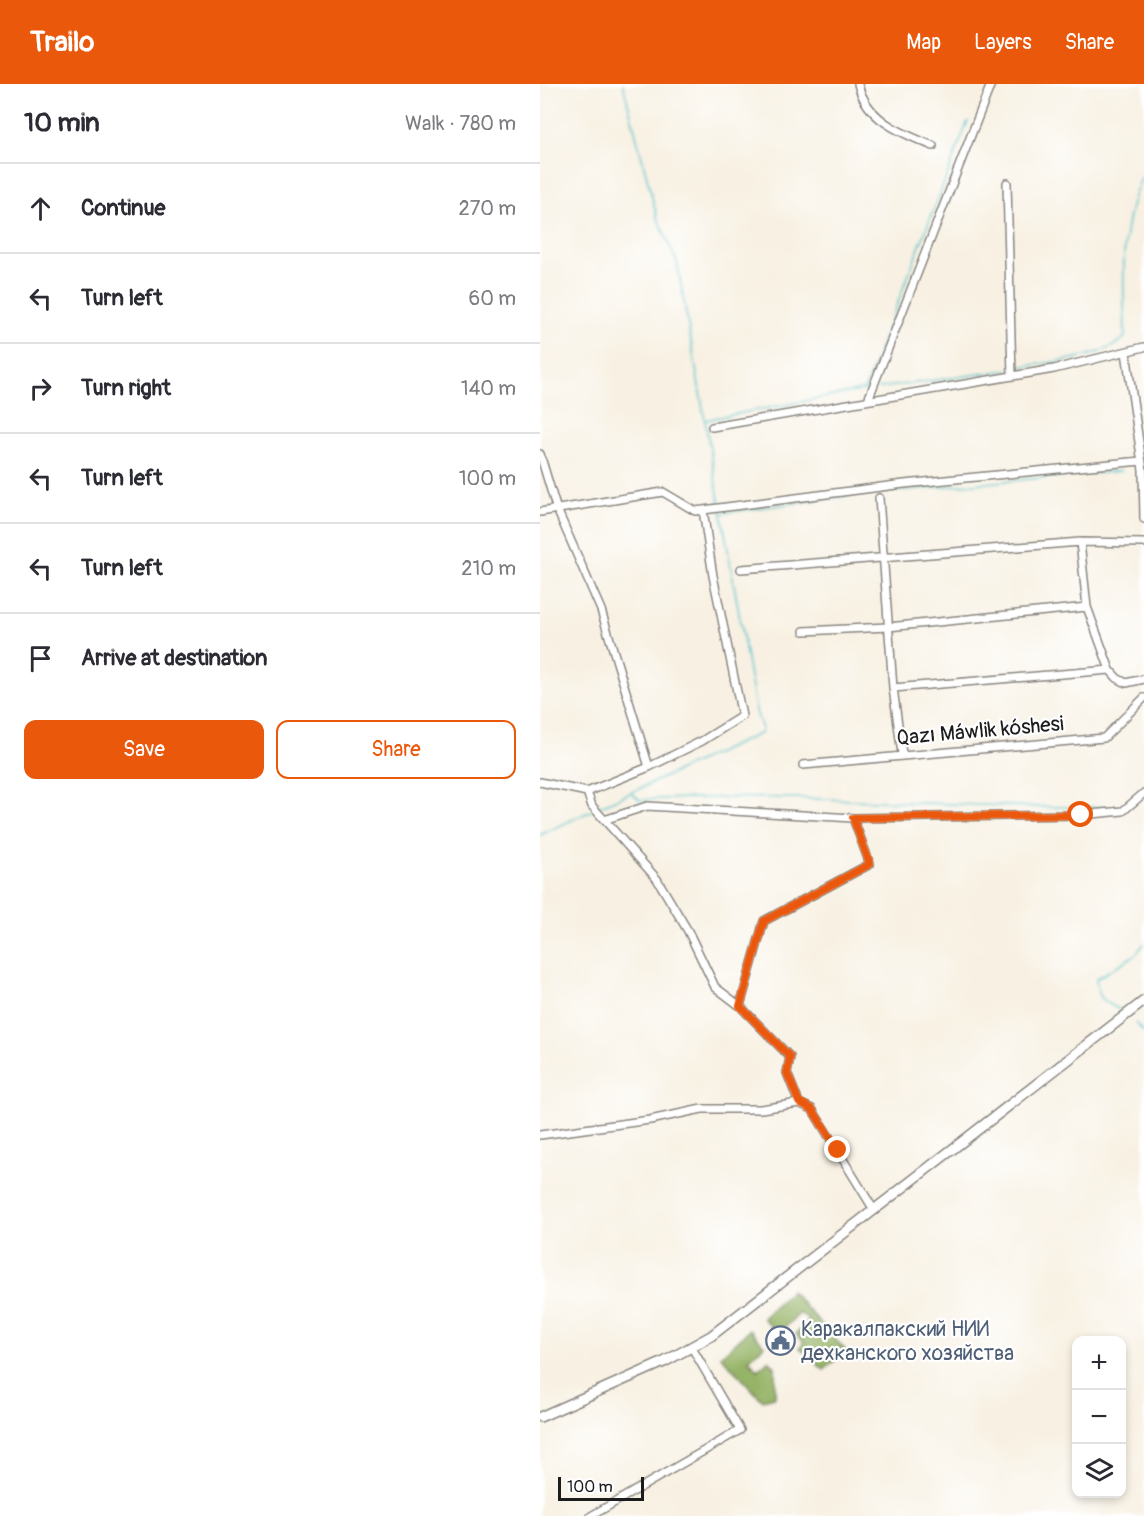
<!DOCTYPE html>
<html lang="en">
<head>
<meta charset="utf-8">
<style>
	:root { --surface:#fff; --page:#f7f7f7; --text:#2b2b33; --muted:#7c7c81; --line:#e1e1e2; --accent:#ea580c }
	body { margin:0; font-family:Pangolin,sans-serif; background:var(--page); color:var(--text) }
	.controls { position:absolute; right:18px; bottom:18px; display:grid; overflow:hidden; border-radius:12px; box-shadow:0 3px 9px #0003 }
	.controls button { width:54px; height:54px; display:grid; place-items:center; padding:0; border:0; border-bottom:2px solid var(--line); background:var(--surface); color:var(--text); font:30px sans-serif }
	.scale { position:absolute; left:18px; bottom:15px; width:86px; box-sizing:border-box; padding-left:6px; border:3px solid #1c1c1c; border-top:0; font-size:16px; line-height:21px; white-space:nowrap; color:#1c1c1c; -webkit-text-stroke:4px #fff; paint-order:stroke }
	.stop { position:absolute; width:18px; height:18px; margin:-14px; border:4px solid #ea580c; border-radius:50%; background:#fff }
	.stop.end { background:#ea580c; border-color:#fff; box-shadow:0 2px 6px #0008 }
	.list { margin:0; padding:0; list-style:none }
	h2 { display:flex; justify-content:space-between; align-items:center; height:78px; margin:0; padding:0 24px; font-size:26px }
	h2 small { font-size:20px; font-weight:400; color:var(--muted) }
	.list li { display:grid; grid-template-columns:39px 1fr auto; gap:18px; align-items:center; box-sizing:border-box; height:90px; padding:0 24px; border-top:2px solid var(--line) }
	.list b { display:block; font-size:22px; white-space:nowrap }
	.list em { font-size:20px; font-style:normal; color:var(--muted) }
	.actions { display:flex; gap:12px; padding:18px 24px }
	.actions a { flex:1; padding:14px 0; border:2px solid var(--accent); border-radius:12px; text-align:center; font-size:21px; color:var(--accent) }
	.actions .main { background:var(--accent); color:#fff }
	.icon { flex:none; width:33px; height:33px; fill:none; stroke:currentColor; stroke-width:2; stroke-linecap:round; stroke-linejoin:round }
	.map { position:relative; flex:none; width:604px; height:1432px; overflow:hidden }
	header { display:flex; align-items:center; gap:36px; box-sizing:border-box; height:84px; padding:0 30px; background:var(--accent); color:#fff }
	header strong { font-size:28px }
	nav { display:flex; gap:33px; margin-inline-start:auto; font-size:21px }
	main { display:flex }
	aside { flex:1; background:var(--surface) }
	.map>svg:first-child { display:block }
	.forest { fill:#96b467; stroke:#596842; stroke-width:1.5 }
	.lines { fill:none; stroke-linecap:round; stroke-linejoin:round }
	.stream { stroke:#51bfc7; stroke-width:1.5 }
	.street-casing { stroke:#8a8680; stroke-width:10 }
	.secondary-casing { stroke:#8a8680; stroke-width:12 }
	.street { stroke:#fff; stroke-width:7 }
	.secondary { stroke:#fff; stroke-width:9 }
	.route { stroke:#ea580c; stroke-width:8 }
	.labels { text-anchor:middle; dominant-baseline:central; stroke-width:4.5; stroke-linejoin:round; paint-order:stroke }
	.street-label { font-size:21px; fill:#1c1c1c; stroke:#fff }
	.service-label { font-size:21px; fill:#4e5e75; stroke:#fff; text-anchor:start }
</style>
</head>
<body>
<header>
<strong>Trailo</strong>
<nav><a>Map</a><a>Layers</a><a>Share</a></nav>
</header>
<main>
<aside>
<h2>10 min<small>Walk · 780 m</small></h2>
<ul class="list">
<li><svg class="icon" aria-label="ahead" viewBox="0 0 24 24"><path d="M12 20V5M6 11l6-6 6 6"/></svg><div><b>Continue</b></div><em>270 m</em></li>
<li><svg class="icon" aria-label="left" viewBox="0 0 24 24"><path d="M17 20v-9H6M10 6l-5 5 5 5"/></svg><div><b>Turn left</b></div><em>60 m</em></li>
<li><svg class="icon" aria-label="right" viewBox="0 0 24 24"><path d="M7 20v-9h11M14 6l5 5-5 5"/></svg><div><b>Turn right</b></div><em>140 m</em></li>
<li><svg class="icon" aria-label="left" viewBox="0 0 24 24"><path d="M17 20v-9H6M10 6l-5 5 5 5"/></svg><div><b>Turn left</b></div><em>100 m</em></li>
<li><svg class="icon" aria-label="left" viewBox="0 0 24 24"><path d="M17 20v-9H6M10 6l-5 5 5 5"/></svg><div><b>Turn left</b></div><em>210 m</em></li>
<li><svg class="icon" aria-label="arrive" viewBox="0 0 24 24"><path d="M6 21V4h12l-3 4 3 4H6"/></svg><div><b>Arrive at destination</b></div></li>
</ul>
<div class="actions"><a class="main">Save</a><a>Share</a></div>
</aside>
<div class="map">
<svg width="604" height="1432" viewBox="0 0 604 1432">
	<rect width="100%" height="100%" fill="#fff"/>
	<filter id="ink" filterUnits="userSpaceOnUse"><feTurbulence type="fractalNoise" baseFrequency=".0167" numOctaves="2"/><feDisplacementMap in="SourceGraphic" scale="12" xChannelSelector="R" yChannelSelector="G"/><feConvolveMatrix kernelMatrix="1 2 1 2 8 2 1 2 1" color-interpolation-filters="sRGB"/></filter>
	<filter id="wash" filterUnits="userSpaceOnUse"><feTurbulence type="fractalNoise" baseFrequency=".008" numOctaves="4" result="noise"/><feDisplacementMap in="SourceGraphic" scale="24" xChannelSelector="R" yChannelSelector="G"/><feGaussianBlur stdDeviation="1.35" result="paint"/><feColorMatrix in="noise" values="0 0 0 0 0 0 0 0 0 0 0 0 0 0 0 0 0 1.4 0 .05"/><feComposite in="paint" operator="in"/></filter>
	<g filter="url(#wash)">
		<rect width="100%" height="100%" fill="#f8f1e3"/>
		<!-- forest -->
		<path class="forest" d="M251 1207 306 1267 284 1286 260 1264 264 1258 256 1250 269 1237 260 1229 238 1250 223 1234Z
			M210 1245 224 1261 209 1276 218 1286 229 1276 235 1283V1313L222 1316 181 1272Z"/>
		<g class="lines">
			<!-- stream -->
			<path class="stream" d="M83 0 117 133 137 178 180 421
				M475 284C507 278 562 276 585 253 584 201 578 141 602 93
				M339 304 469 286
				M324 306 428 37
				M165 336 328 305
				M182 429 321 410 581 387
				M91 708 100 716C255 707 410 725 565 723
				M59 723 221 649 222 645 216 627 181 426
				M0 751 51 727
				M582 927C563 916 559 918 556 895L595 871 604 860
				M595 939 604 948"/>
		</g>
	</g>
	<g filter="url(#ink)">
		<g class="lines">
			<defs>
				<path id="street" d="M318 0C327 37 362 49 393 62
					M467 99 472 292
					M586 268 603 386 604 435
					M328 316 451 0
					M172 343 514 285 604 263
					M0 370 16 423 61 526 109 683
					M339 414 353 604 362 670
					M0 428 123 408 155 427 163 426 364 400 601 377
					M540 458 547 523 570 586
					M201 485 540 458 604 459
					M264 547 348 543 547 523
					M353 604 570 586 577 594 586 599 604 595
					M263 681 564 654 604 614
					M0 698 47 708 109 683 162 657 202 632 173 492 163 426
					M47 708 52 722 117 795 148 847 175 903 200 922 250 973 247 989 259 1019
					M64 736 107 722 313 734 541 731 583 727 604 709
					M200 922 224 837 330 780 313 734
					M0 1051 110 1036 162 1025H221L259 1019 272 1025 334 1126
					M51 1432 200 1346 152 1264"/>
				<path id="secondary" d="M0 1333 124 1278 171 1252 604 917"/>
			</defs>
			<!-- street casing -->
			<use href="#street" class="street-casing"/>
			<!-- secondary casing -->
			<use href="#secondary" class="secondary-casing"/>
			<!-- street -->
			<use href="#street" class="street"/>
			<!-- secondary -->
			<use href="#secondary" class="secondary"/>
		</g>
	</g>
	<g class="lines" filter="url(#ink)">
		<!-- route -->
		<path class="route" d="M298 1066 272 1025 259 1018 247 989 250 973 200 922 224 837 330 780 313 734 541 731"/>
	</g>
	<!-- icons -->
	<defs>
		<symbol id="civic-ring" viewBox="-11 -11 22 22"><circle r="9.5" fill="#fff" stroke="#5c6f8a" stroke-width="1.5"/><path d="M-.6-6.5H3V-4.5H.6V-3L4-1V1h2V6H-6V1h2V-1L-.6-3ZM-1.2 2.5V6h2.4V2.5Z" fill="#5c6f8a"/></symbol>
	</defs>
	<g fill-rule="evenodd">
		<use href="#civic-ring" x="224" y="1240" width="33" height="33"/>
	</g>
	<g class="labels">
		<!-- street labels -->
		<g class="street-label">
			<text transform="translate(440 647) rotate(-5)">Qazı Máwlik kóshesi</text>
		</g>
		<!-- service labels -->
		<g class="service-label">
			<text x="261" y="1245">Каракалпакский НИИ<tspan x="261" dy="24">дехканского хозяйства</tspan></text>
		</g>
	</g>
</svg>
<div class="controls">
<button>+</button>
<button>−</button>
<button><svg class="icon" aria-label="layers" viewBox="0 0 24 24"><path d="M12 4l9 5-9 5-9-5zM3 14l9 5 9-5"/></svg></button>
</div>
<div class="scale">100 m</div>
<div class="stop" style="left:541px;top:731px"></div>
<div class="stop end" style="left:298px;top:1066px"></div>
</div>
</main>
</body>
</html>
